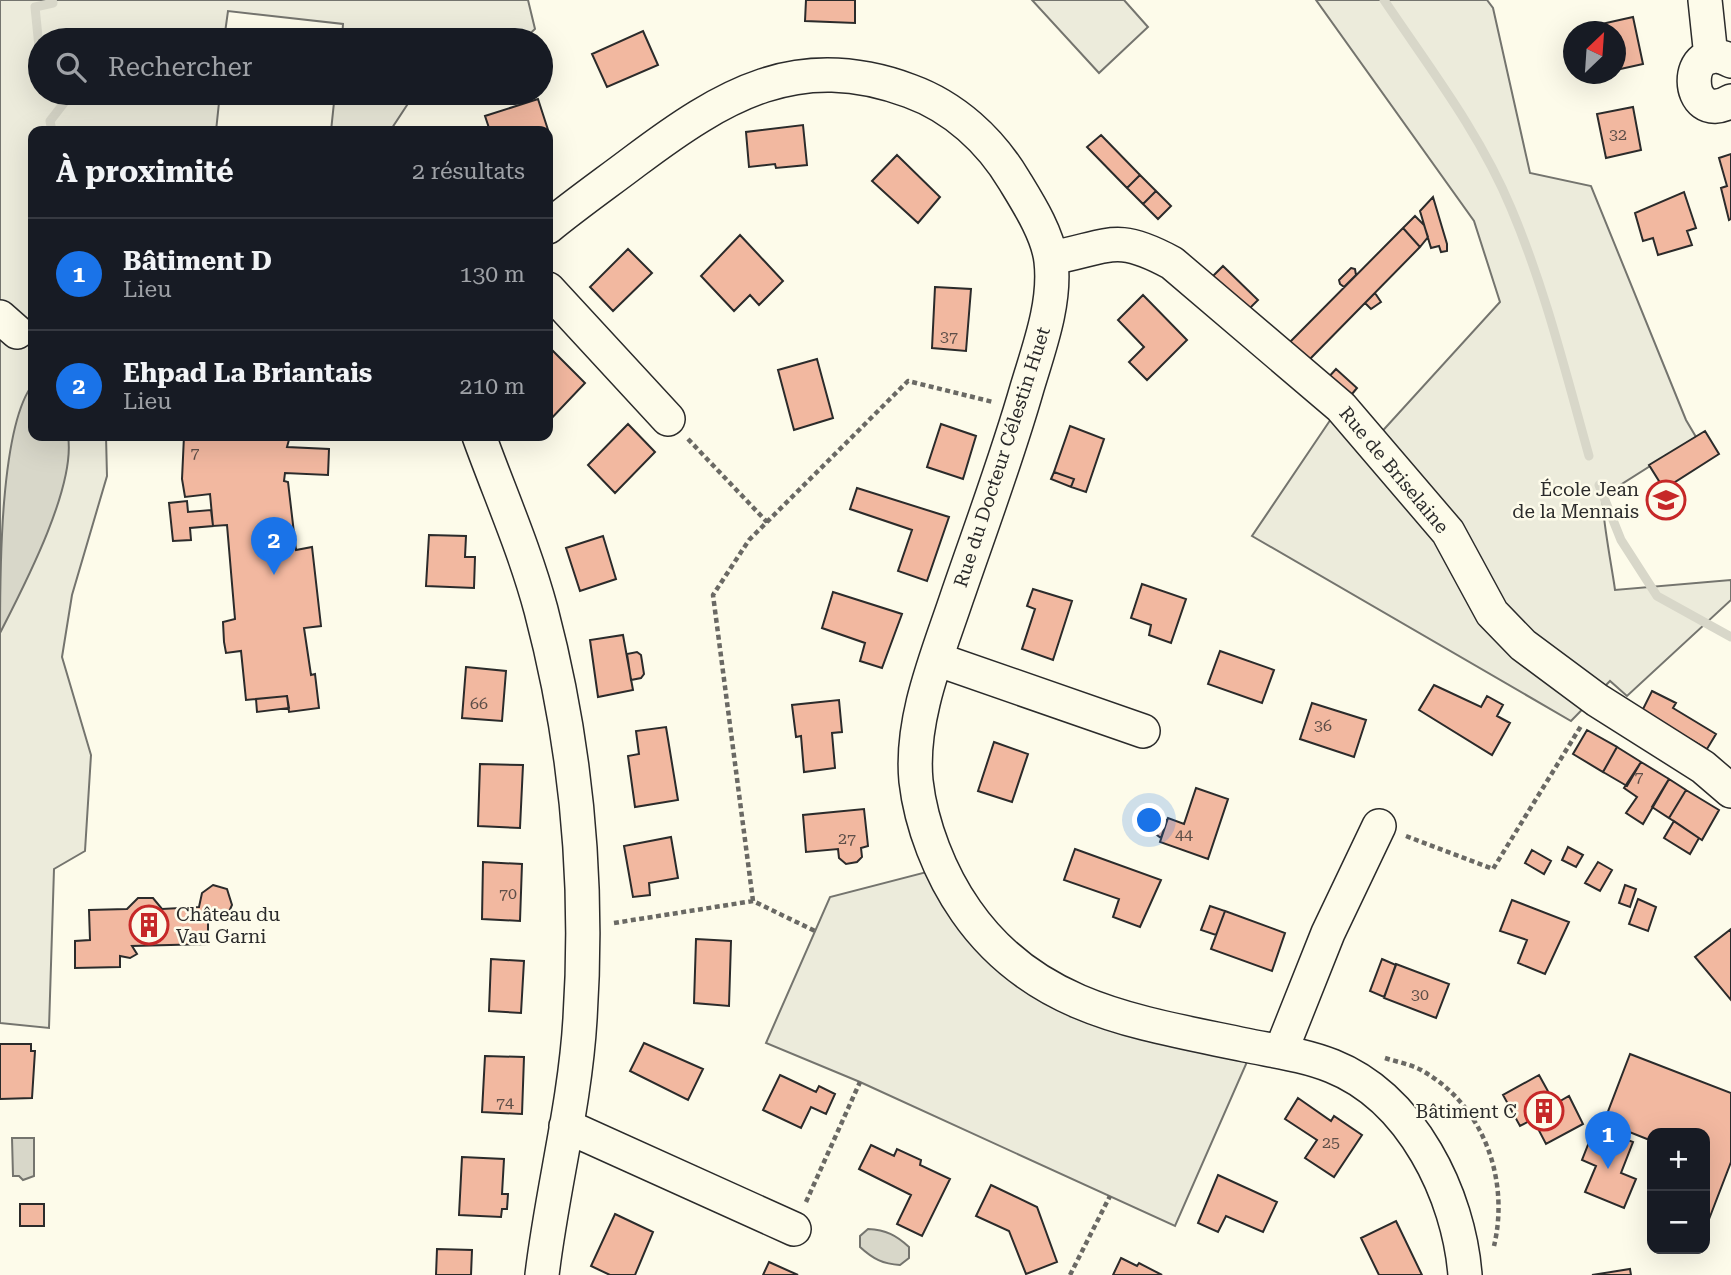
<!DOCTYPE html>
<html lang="fr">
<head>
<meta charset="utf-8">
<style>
	:root { --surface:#171b24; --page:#20242c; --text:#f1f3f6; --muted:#9ea1a6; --line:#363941; --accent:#1a73e8 }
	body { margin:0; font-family:"Roboto Serif",serif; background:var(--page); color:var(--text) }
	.controls { position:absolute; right:21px; bottom:21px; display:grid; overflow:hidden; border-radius:14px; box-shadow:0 7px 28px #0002 }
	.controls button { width:63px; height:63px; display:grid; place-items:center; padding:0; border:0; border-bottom:2px solid var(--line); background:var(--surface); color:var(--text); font:35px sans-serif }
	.compass { position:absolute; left:1563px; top:21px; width:63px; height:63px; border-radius:50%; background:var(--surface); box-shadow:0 7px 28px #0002; rotate:25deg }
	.you { position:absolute; left:1150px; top:821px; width:24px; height:24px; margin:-18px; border:5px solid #fff; border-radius:50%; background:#1a73e8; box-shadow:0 0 0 10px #1a73e833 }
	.badge { display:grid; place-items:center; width:46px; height:46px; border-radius:50%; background:var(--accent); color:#fff; font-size:23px; font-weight:700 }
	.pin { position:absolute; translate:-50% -58px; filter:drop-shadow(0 2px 4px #0008) }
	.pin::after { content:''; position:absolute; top:37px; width:24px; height:21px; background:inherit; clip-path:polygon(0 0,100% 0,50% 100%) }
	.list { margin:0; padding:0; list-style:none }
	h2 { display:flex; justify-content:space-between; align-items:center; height:91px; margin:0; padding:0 28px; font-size:30px }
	h2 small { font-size:23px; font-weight:400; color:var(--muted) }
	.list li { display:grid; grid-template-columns:46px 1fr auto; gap:21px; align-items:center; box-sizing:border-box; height:112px; padding:0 28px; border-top:2px solid var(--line) }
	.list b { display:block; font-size:26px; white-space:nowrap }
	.list p { margin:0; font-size:23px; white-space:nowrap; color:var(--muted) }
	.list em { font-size:23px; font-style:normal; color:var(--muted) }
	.icon { flex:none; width:38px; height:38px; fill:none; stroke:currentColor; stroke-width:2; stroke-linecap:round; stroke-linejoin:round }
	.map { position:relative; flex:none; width:1731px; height:1275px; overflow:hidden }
	.search { position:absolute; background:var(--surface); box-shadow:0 7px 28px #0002; left:28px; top:28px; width:525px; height:77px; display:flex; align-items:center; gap:18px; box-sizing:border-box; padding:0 24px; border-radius:38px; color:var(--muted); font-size:26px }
	.panel { position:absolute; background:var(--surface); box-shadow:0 7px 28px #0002; left:28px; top:126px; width:525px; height:315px; border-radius:14px }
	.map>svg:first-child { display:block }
	.green { fill:#ecebdb; stroke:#74746e; stroke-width:2 }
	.water { fill:#d8d7c9; stroke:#74746e; stroke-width:2 }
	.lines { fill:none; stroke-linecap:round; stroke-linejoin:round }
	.stream { stroke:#d8d7c9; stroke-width:9 }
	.building { fill:#f2b8a0; stroke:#2b2b2b; stroke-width:2 }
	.minor-casing { stroke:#2b2b2b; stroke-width:36 }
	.path { stroke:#6a6964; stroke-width:4.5; stroke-dasharray:5 3.5; stroke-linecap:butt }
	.minor { stroke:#fdfbea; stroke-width:33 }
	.labels { text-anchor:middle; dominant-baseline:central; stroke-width:5; stroke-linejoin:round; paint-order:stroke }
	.number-label { font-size:16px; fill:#5d4e48 }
	.street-label { font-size:19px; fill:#2b2b2b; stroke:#fdfbea }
	.poi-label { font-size:19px; fill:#2b2b2b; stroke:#fdfbea; text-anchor:end }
</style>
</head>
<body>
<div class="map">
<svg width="1731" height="1275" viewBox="0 0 1731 1275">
	<rect width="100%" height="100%" fill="#fdfbea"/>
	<!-- green -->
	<path class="green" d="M0 0H528L535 29 523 40H342L343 24 228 11 224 40H40V93H220L216 131H33V436H106L107 476 72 595 62 657 91 755 85 851 54 869 49 1028 0 1023Z
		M1032 0H1124L1148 27 1099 73Z
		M1316 0H1487L1493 8 1530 173 1591 186 1686 420 1696 437 1603 496C1600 507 1613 573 1615 590L1731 580V600L1627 696 1610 681 1571 721 1252 536 1335 413 1367 448 1500 302 1474 221Z
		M335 93H424L413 96 390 131H331Z
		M942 868 1042 985 1254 1046 1175 1226 860 1082 766 1043 830 897Z"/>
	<!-- water -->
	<path class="water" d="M33 384V436H68C76 487 24 586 0 633 0 572 0 426 33 384Z
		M12 1138H34V1176L23 1180 19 1176H13Z
		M868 1229C886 1230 896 1235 909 1247V1258L900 1265C883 1264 873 1259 860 1247V1236Z"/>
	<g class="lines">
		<!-- stream -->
		<path class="stream" d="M1384 0C1429 67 1480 133 1511 208 1545 288 1566 374 1589 456
			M40 57 35 7 53 3 52 0
			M52 131 50 121 67 99 66 93
			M1599 485 1621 540 1657 596 1731 637"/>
	</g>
	<!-- building -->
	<path class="building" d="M806 0H855V23L805 21Z
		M1633 17 1643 64 1616 70V32H1598L1597 25Z
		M643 31 658 65 607 87 592 54Z
		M538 99 550 136 548 131H490L485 116Z
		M1633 107 1641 150 1606 158 1597 114Z
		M803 125 807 165 776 168 775 164 749 167 746 132Z
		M1101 135 1140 175 1127 188 1087 147Z
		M1731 154V219L1729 220 1721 188 1727 186 1719 158Z
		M897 155 940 197 918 223 872 181Z
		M1140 175 1156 191 1143 204 1127 188Z
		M1156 191 1171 206 1158 219 1143 204Z
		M1684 192 1696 228 1687 231 1692 245 1658 255 1653 238 1643 241 1635 213Z
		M1433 197 1447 244V251L1441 252 1439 246 1431 248 1420 211Z
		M1415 216 1424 225 1428 237 1420 247 1403 228Z
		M1403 228 1420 247 1306 363 1287 345Z
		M740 235 783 281 759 305 750 295 734 311 701 276Z
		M628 249 652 273 613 311 590 287Z
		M1223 266 1258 300 1246 312 1209 280Z
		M1351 268 1355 269 1356 275 1344 287 1340 284 1339 280Z
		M935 287 971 289 966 351 932 348Z
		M1375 293 1381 302 1371 309 1365 303Z
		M1143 295 1187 340 1147 380 1129 362 1144 347 1118 320Z
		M548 346 585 383 548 422Z
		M817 359 833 418 794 430 778 370Z
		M1336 369 1357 388 1347 400 1326 380Z
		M628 424 655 452 615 493 588 465Z
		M941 424 976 436 963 479 927 467Z
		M1070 426 1104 439 1086 492 1071 487 1074 479 1054 472Z
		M1705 431 1719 454 1664 489 1649 465Z
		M184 436H290L287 447 329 449 328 475 285 473 284 481 288 482 296 550 312 547 321 626 304 628 311 675 315 674 319 708 289 712 287 696 246 700 241 651 226 653 224 642 223 622 235 619 227 525 213 526 210 494 185 497 182 479Z
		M1054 472 1074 479 1071 487 1051 479Z
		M857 488 949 517 927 581 898 571 912 530 850 509Z
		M187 501 188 512 211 510 213 526 190 528 191 540 173 541 169 503Z
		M429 535 466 536 465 557H475L474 588 426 586Z
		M603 536 616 579 580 591 566 548Z
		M1142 584 1186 599 1171 643 1149 635 1151 625 1131 618Z
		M1033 589 1072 601 1053 660 1022 649 1035 609 1027 606Z
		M833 592 902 614 882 668 860 661 865 643 822 628Z
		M623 635 633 690 598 697 590 640Z
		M1220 651 1274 670 1262 703 1208 684Z
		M637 652 641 655 644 674 641 678 631 680 627 654Z
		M466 667 506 671 502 721 462 718Z
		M1434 685 1481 707 1487 696 1503 705 1497 716 1510 723 1492 755 1419 710Z
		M1652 691 1676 703 1673 708 1716 734 1707 749 1642 711Z
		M287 696 289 708 257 712 256 699Z
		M839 700 842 732 832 733 835 768 804 772 801 736 796 737 792 705Z
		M1312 703 1366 720 1354 757 1300 739Z
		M666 727 678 800 635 807 628 756 639 754 636 731Z
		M1587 730 1617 747 1603 772 1573 754Z
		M994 742 1028 754 1012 802 978 791Z
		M1617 747 1641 762 1627 786 1603 772Z
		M1641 762 1669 779 1643 824 1626 813 1637 797 1624 788Z
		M480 764 523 765 520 828 478 826Z
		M1669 779 1686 790 1669 818 1652 807Z
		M1196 788 1228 799 1208 859 1160 842 1168 818 1184 824Z
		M1686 790 1719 810 1702 840 1669 818Z
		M864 809 868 846 861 848 862 857 857 862 846 864 839 858 838 849 806 852 803 815Z
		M1161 819 1167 820 1161 838 1153 832Z
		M1674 821 1699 838 1690 854 1664 838Z
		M671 837 678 878 649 883 650 895 633 897 624 846Z
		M1568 847 1583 855 1576 867 1562 860Z
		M1075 849 1161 880 1140 927 1113 917 1119 899 1064 880Z
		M1532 850 1551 861 1544 874 1525 863Z
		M483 862 522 864 520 921 482 919Z
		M1598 862 1612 870 1600 891 1585 883Z
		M213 885 227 889 232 905 228 914 208 918V944L132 946 137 954 130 958 120 956V967L75 968V941L90 940 89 910 127 909 138 898H153L162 909 199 907 202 893Z
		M1625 885 1636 889 1630 907 1619 903Z
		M1638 899 1656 907 1648 931 1629 924Z
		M1512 900 1569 922 1545 974 1518 963 1527 940 1500 931Z
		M1210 906 1225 911 1216 935 1201 930Z
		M1225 911 1285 933 1272 971 1211 949Z
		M1731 929V1000L1695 957Z
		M696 939 731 941 729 1006 694 1003Z
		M491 959 524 961 521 1013 489 1011Z
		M1382 959 1396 965 1384 997 1370 991Z
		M1396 964 1449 984 1436 1018 1384 998Z
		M644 1043 703 1069 688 1100 630 1071Z
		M0 1044H31V1051H35L32 1098 0 1099Z
		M1630 1054 1731 1093V1162L1706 1227 1705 1133H1652V1141L1604 1122Z
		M485 1056 524 1057 522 1114 482 1112Z
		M780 1075 816 1092 819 1086 835 1094 826 1114 811 1107 801 1128 763 1110Z
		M1539 1075 1555 1104 1569 1096 1583 1124 1546 1144 1533 1119 1520 1126 1503 1095Z
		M1298 1098 1331 1121 1334 1116 1362 1135 1334 1177 1305 1158 1317 1140 1285 1119Z
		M1595 1127 1633 1142 1621 1173 1636 1179 1624 1208 1585 1192 1596 1166 1582 1160Z
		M871 1145 894 1156 897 1149 921 1160 920 1165 950 1179 922 1236 897 1224 911 1195 859 1169Z
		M462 1157 504 1159 502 1194H508L507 1209H502L501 1217 459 1215Z
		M1218 1175 1277 1202 1263 1232 1226 1216 1218 1232 1198 1223Z
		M991 1185 1037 1207 1057 1262 1026 1274 1009 1231 976 1216Z
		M20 1204H44V1226H20Z
		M615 1214 653 1232 635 1275H610L591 1266Z
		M1396 1221 1422 1275H1379L1361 1238Z
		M437 1249 472 1250 471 1275H436Z
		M1121 1258 1137 1266 1139 1263 1162 1275H1113Z
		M769 1262 798 1275H763Z
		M1630 1269 1631 1275H1592Z"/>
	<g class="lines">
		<defs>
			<path id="minor" d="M1705 0 1711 57
				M1731 61C1681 34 1683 129 1731 101
				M548 227C576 204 606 183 635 161 723 95 798 49 910 91 954 107 990 140 1014 180 1028 203 1048 234 1051 261 1056 303 1039 348 1027 388 1007 458 981 527 957 597 938 654 910 719 916 781 921 825 940 874 966 911 1034 1009 1136 1022 1245 1045 1274 1051 1305 1055 1332 1066 1412 1098 1459 1195 1465 1275
				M1051 258C1110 247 1115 232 1172 263L1341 407 1448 532 1492 613 1523 645 1597 700 1703 767 1731 791
				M548 289 668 419
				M0 317 17 332
				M479 436C500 494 525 550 541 610 576 743 589 882 580 1019 575 1105 552 1190 542 1275
				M936 659 1143 731
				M1281 1051 1328 933 1379 826
				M566 1126 794 1229"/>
		</defs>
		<!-- minor casing -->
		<use href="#minor" class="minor-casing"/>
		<!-- path -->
		<path class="path" d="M688 439 767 522
			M1406 836 1493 869 1581 726
			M753 901 713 595 749 540 908 381 993 402
			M614 923 753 901 817 932
			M1385 1058C1397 1062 1410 1064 1421 1070 1483 1104 1510 1179 1494 1246
			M806 1202 860 1082
			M1070 1275 1110 1196"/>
		<!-- minor -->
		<use href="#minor" class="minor"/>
	</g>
	<!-- icons -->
	<defs>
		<symbol id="school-ring" viewBox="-11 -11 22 22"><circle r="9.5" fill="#fdfbea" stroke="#c62828" stroke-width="1.5"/><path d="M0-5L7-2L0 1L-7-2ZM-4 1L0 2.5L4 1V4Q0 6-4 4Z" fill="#c62828"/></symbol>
		<symbol id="building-ring" viewBox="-11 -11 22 22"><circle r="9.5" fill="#fdfbea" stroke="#c62828" stroke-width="1.5"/><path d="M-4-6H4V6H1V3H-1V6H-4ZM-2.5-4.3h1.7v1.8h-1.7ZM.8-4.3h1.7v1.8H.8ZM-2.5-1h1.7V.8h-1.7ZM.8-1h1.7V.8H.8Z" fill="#c62828"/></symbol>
	</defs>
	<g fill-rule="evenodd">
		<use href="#school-ring" x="1644" y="478" width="44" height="44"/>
		<use href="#building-ring" x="127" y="903" width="44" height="44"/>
		<use href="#building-ring" x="1522" y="1089" width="44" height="44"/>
	</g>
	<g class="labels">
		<!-- number labels -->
		<g class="number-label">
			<text x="1618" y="134">32</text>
			<text x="949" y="336">37</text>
			<text x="195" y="452">7</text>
			<text x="479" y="703">66</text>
			<text x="1323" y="725">36</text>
			<text x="1639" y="776">7</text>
			<text x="1184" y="834">44</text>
			<text x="847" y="838">27</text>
			<text x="508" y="893">70</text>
			<text x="1420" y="994">30</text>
			<text x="505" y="1102">74</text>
			<text x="1331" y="1142">25</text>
		</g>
		<!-- street labels -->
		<g class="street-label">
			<text transform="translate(1002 457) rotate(-72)">Rue du Docteur Célestin Huet</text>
			<text transform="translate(1394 470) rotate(50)">Rue de Briselaine</text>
		</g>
		<!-- poi labels -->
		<g class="poi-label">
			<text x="1639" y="489">École Jean<tspan x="1639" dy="22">de la Mennais</tspan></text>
			<text x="176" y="914" text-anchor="start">Château du<tspan x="176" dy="22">Vau Garni</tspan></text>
			<text x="1517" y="1111">Bâtiment C</text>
		</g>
	</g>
</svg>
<div class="controls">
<button>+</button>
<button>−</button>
</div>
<svg class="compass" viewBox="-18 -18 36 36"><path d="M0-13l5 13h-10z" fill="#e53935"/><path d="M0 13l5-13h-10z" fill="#9ea1a6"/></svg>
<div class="you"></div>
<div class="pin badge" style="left:1608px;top:1169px">1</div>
<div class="pin badge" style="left:274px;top:575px">2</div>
<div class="search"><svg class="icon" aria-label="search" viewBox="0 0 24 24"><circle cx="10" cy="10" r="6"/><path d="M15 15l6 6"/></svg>Rechercher</div>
<section class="panel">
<h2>À proximité<small>2 résultats</small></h2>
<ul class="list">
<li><span class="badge">1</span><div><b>Bâtiment D</b><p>Lieu</p></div><em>130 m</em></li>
<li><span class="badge">2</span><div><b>Ehpad La Briantais</b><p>Lieu</p></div><em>210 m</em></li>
</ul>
</section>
</div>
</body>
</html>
